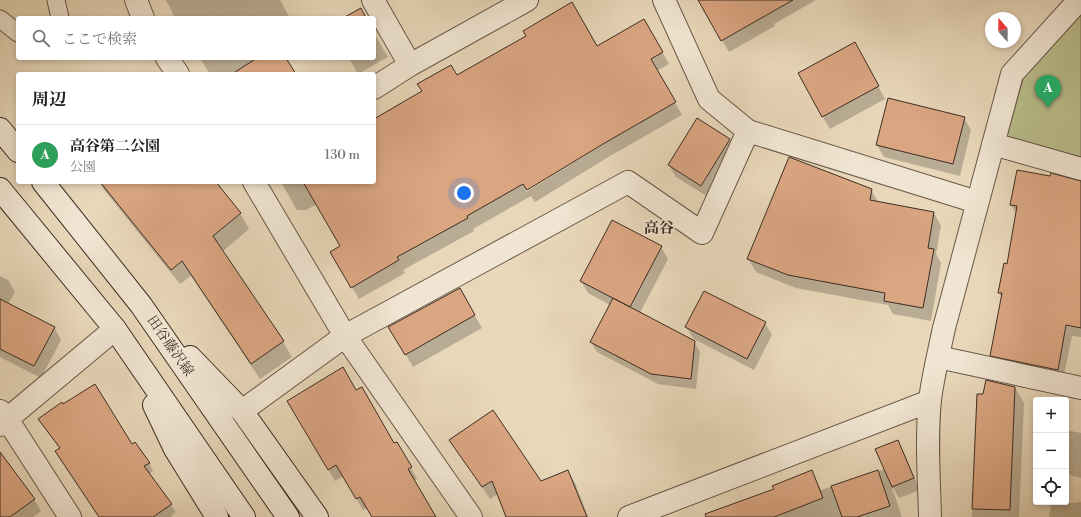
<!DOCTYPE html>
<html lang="ja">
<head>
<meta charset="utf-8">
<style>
	:root { --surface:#fff; --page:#f6f6f6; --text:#202124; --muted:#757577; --line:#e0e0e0; --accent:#7c3aed }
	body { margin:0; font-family:"Libre Bodoni","Noto Serif JP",serif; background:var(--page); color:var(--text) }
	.controls { position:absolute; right:12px; bottom:12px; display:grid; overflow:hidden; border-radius:4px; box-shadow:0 2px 6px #0003 }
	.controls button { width:36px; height:36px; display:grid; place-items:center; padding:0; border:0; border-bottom:1px solid var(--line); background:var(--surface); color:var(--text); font:20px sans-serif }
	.compass { position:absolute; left:985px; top:12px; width:36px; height:36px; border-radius:50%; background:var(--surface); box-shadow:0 2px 6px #0003; rotate:339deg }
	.you { position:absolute; left:464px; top:193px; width:14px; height:14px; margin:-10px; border:3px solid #fff; border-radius:50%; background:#1a73e8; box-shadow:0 0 0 6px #1a73e833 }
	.badge { display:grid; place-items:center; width:26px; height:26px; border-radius:50%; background:var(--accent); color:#fff; font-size:13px; font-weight:700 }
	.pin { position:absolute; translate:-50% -33px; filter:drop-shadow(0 1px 2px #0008) }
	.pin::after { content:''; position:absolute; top:21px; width:14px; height:12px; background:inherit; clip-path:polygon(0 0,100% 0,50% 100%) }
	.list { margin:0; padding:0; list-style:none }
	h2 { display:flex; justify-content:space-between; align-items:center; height:52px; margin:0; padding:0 16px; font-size:17px }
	h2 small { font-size:13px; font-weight:400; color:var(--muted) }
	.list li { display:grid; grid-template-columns:26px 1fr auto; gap:12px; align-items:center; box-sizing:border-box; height:60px; padding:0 16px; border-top:1px solid var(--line) }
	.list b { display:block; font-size:15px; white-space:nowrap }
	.list p { margin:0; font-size:13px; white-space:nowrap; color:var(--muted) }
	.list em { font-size:13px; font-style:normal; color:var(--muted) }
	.icon { flex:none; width:22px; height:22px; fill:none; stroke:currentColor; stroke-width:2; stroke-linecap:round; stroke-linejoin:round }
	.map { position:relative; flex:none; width:1081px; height:517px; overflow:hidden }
	.search { position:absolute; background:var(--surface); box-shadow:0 2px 6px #0003; left:16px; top:16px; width:360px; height:44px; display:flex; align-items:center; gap:10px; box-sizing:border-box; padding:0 14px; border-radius:4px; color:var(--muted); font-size:15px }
	.panel { position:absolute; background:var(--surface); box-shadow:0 2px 6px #0003; left:16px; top:72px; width:360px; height:112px; border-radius:4px }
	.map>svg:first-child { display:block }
	.green { fill:#babd8c; stroke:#7c7558 }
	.shadow { fill:#0003; fill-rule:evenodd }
	.building { fill:#daa682; stroke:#3d2d23 }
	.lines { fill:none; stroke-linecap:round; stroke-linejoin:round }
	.service-casing { stroke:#685848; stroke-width:19 }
	.minor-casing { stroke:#685848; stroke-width:24 }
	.secondary-casing { stroke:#3d2d23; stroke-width:24 }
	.service { stroke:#f0e5d2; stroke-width:17 }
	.minor { stroke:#f0e5d2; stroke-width:22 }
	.secondary { stroke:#f0e5d2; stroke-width:22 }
	.labels { text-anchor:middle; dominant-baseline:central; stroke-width:3; stroke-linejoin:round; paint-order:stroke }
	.street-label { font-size:14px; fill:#3d2d23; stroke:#f0e5d2 }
	.neighbourhood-label { font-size:15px; font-weight:bold; fill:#3d2d23; stroke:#f0e5d2 }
</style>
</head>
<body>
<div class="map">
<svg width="1081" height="517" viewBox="0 0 1081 517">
	<rect width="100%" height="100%" fill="#e8d7b9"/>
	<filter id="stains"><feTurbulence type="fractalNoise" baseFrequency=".005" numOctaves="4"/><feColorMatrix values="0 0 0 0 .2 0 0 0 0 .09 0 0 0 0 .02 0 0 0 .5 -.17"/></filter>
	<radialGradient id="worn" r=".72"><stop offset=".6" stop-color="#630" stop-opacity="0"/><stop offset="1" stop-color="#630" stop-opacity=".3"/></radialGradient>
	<!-- green -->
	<path class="green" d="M1081 15V157L1007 136 1023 79Z"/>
	<!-- shadow -->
	<path class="shadow" d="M166 0H280L290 18H175Z
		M699 0H816L774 24 775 26 729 52Z
		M644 20 669 64 657 71 682 115 610 156 535 202 531 196 473 229 474 231 403 270 405 273 359 299 331 253 342 247 317 204 306 210H297L281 182H374V120L456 77 597 47ZM606 140 607 142 526 192V190Z
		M374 33 388 57 358 74 349 58H374Z
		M862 56 885 99 830 129 823 117Z
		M200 58H285L294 74H210Z
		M964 118 971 130 960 176 884 157 877 145Z
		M698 120 730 140 737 152 708 197 676 177 669 165Z
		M100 182H215L240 213 249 229 222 252 283 342 292 357 260 379 191 276 180 284 104 190Z
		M871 190 879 203 934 213 941 226 936 254 941 263 931 321 893 314 888 305 796 288 756 272 748 259Z
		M1081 202V337L1072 336 1063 380 998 366 991 355 1002 298 999 293 1008 265 1017 215 1011 205Z
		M661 247 668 259 640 313 694 342 700 352 696 389 658 384 597 352 591 342 610 305 588 293 581 281Z
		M0 276 8 280 15 292 8 304 54 327 61 340 41 378 0 357Z
		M459 289 482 328 413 367 390 327Z
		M765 323 772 335 754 370 694 339 686 327Z
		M1015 387 1024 403 1019 517H972L978 395H984Z
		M356 392 394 445 397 443 417 479 414 481 435 517H373L368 507 363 510 344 476 335 481 289 401Z
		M40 419 132 446 149 463 153 471 149 474 176 512 171 516 172 517H100L60 449Z
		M1066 430 1081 433V478L1066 474Z
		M451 440 540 482 568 471 575 483 588 517H507L498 494 490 499Z
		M897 441 904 453 920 490 899 498 893 488H892L902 517H727L775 490 811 471 821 490 885 469Z
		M0 466 34 499 41 511 33 517H0Z
		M1081 502V517H1049L1051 505Z"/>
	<!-- building -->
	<path class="building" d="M698 0H793L721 41Z
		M572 2 597 46 644 19 663 52 651 59 676 102 603 144 527 190 523 184 467 216 468 218 397 257 399 260 351 288 330 252 340 246 303 182H374V119L422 91 417 84 451 65 457 75 526 36 523 31Z
		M361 8 366 18H343Z
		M855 42 879 86 822 117 798 73Z
		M257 58H286L296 74H232Z
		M888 98 965 117 953 164 876 145Z
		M697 118 730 139 701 186 668 165Z
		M789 157 872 189 870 200 934 212 928 248 934 249 923 308 884 301 885 293 788 275 747 259Z
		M1017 170 1050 176 1051 173 1081 181V328L1066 325 1058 370 990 356 1002 293H998L1004 263 1007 264 1017 206 1010 205Z
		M100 182H216L241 213 213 236 284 341 251 364 182 261 171 270Z
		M612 220 662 246 630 307 580 281Z
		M460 288 475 315 405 355 388 327Z
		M704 291 766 322 747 359 685 327Z
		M613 298 695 341 691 379 651 374 590 342Z
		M0 299 55 327 34 366 0 349Z
		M343 367 356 390 362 387 394 443 397 442 412 467 408 469 436 517H372L360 497 356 499 336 465 328 470 287 401Z
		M986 380 1015 387 1010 510 972 509 977 394H983Z
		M95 384 132 444 135 442 150 463 144 466 172 504 153 517H99L55 451 60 448 38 419 62 402 63 404Z
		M493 410 541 481 568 470 587 517H506L492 481 482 487 449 440Z
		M898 440 914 478 892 487 875 449Z
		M0 452 35 499 10 517H0Z
		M812 470 823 498 774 517H706L705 514 774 489 772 486Z
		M878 470 890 506 857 517H842L831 486Z"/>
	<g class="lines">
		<defs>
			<path id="service" d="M56 0 60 18
				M0 19 18 33"/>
			<path id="minor" d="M136 0 143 18
				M373 0 410 65
				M167 58 178 74
				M374 88 410 65 527 0
				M748 131 977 202
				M993 144 1081 169
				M254 182 345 336 471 517
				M938 357 1081 388
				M0 411 7 419 70 517
				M242 411 345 336 628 182 702 233 748 131 709 99 664 0
				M0 425 115 329
				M629 517 930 401
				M930 517C929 478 926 439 930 400 933 376 939 352 944 328L1012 74 1079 0"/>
			<path id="secondary" d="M0 129 18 151
				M43 182 141 305 288 517
				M0 189 115 329 244 517
				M190 357 242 411 317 517
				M154 405 175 449 217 517"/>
		</defs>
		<!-- service casing -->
		<use href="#service" class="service-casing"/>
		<!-- minor casing -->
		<use href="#minor" class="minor-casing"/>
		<!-- secondary casing -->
		<use href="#secondary" class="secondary-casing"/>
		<!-- service -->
		<use href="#service" class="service"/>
		<!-- minor -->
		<use href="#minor" class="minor"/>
		<!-- secondary -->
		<use href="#secondary" class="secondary"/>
	</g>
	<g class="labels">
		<!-- street labels -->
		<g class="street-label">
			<text transform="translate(170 346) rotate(55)">田谷藤沢線</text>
		</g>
		<!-- neighbourhood labels -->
		<g class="neighbourhood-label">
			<text x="659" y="228">高谷</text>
		</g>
	</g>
	<rect width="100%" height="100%" filter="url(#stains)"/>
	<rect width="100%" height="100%" fill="url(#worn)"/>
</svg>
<div class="controls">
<button>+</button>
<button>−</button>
<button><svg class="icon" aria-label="locate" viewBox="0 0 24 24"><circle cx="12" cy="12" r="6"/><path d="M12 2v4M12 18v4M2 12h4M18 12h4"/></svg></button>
</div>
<svg class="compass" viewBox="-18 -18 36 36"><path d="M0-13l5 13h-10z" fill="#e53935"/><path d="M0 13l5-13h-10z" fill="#757577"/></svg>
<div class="you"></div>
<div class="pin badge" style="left:1048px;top:108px;background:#2e9e5b">A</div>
<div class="search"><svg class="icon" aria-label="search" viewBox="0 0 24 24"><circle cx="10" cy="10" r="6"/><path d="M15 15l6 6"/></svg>ここで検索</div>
<section class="panel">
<h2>周辺<small></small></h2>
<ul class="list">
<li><span class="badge" style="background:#2e9e5b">A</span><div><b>高谷第二公園</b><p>公園</p></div><em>130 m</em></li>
</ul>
</section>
</div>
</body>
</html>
